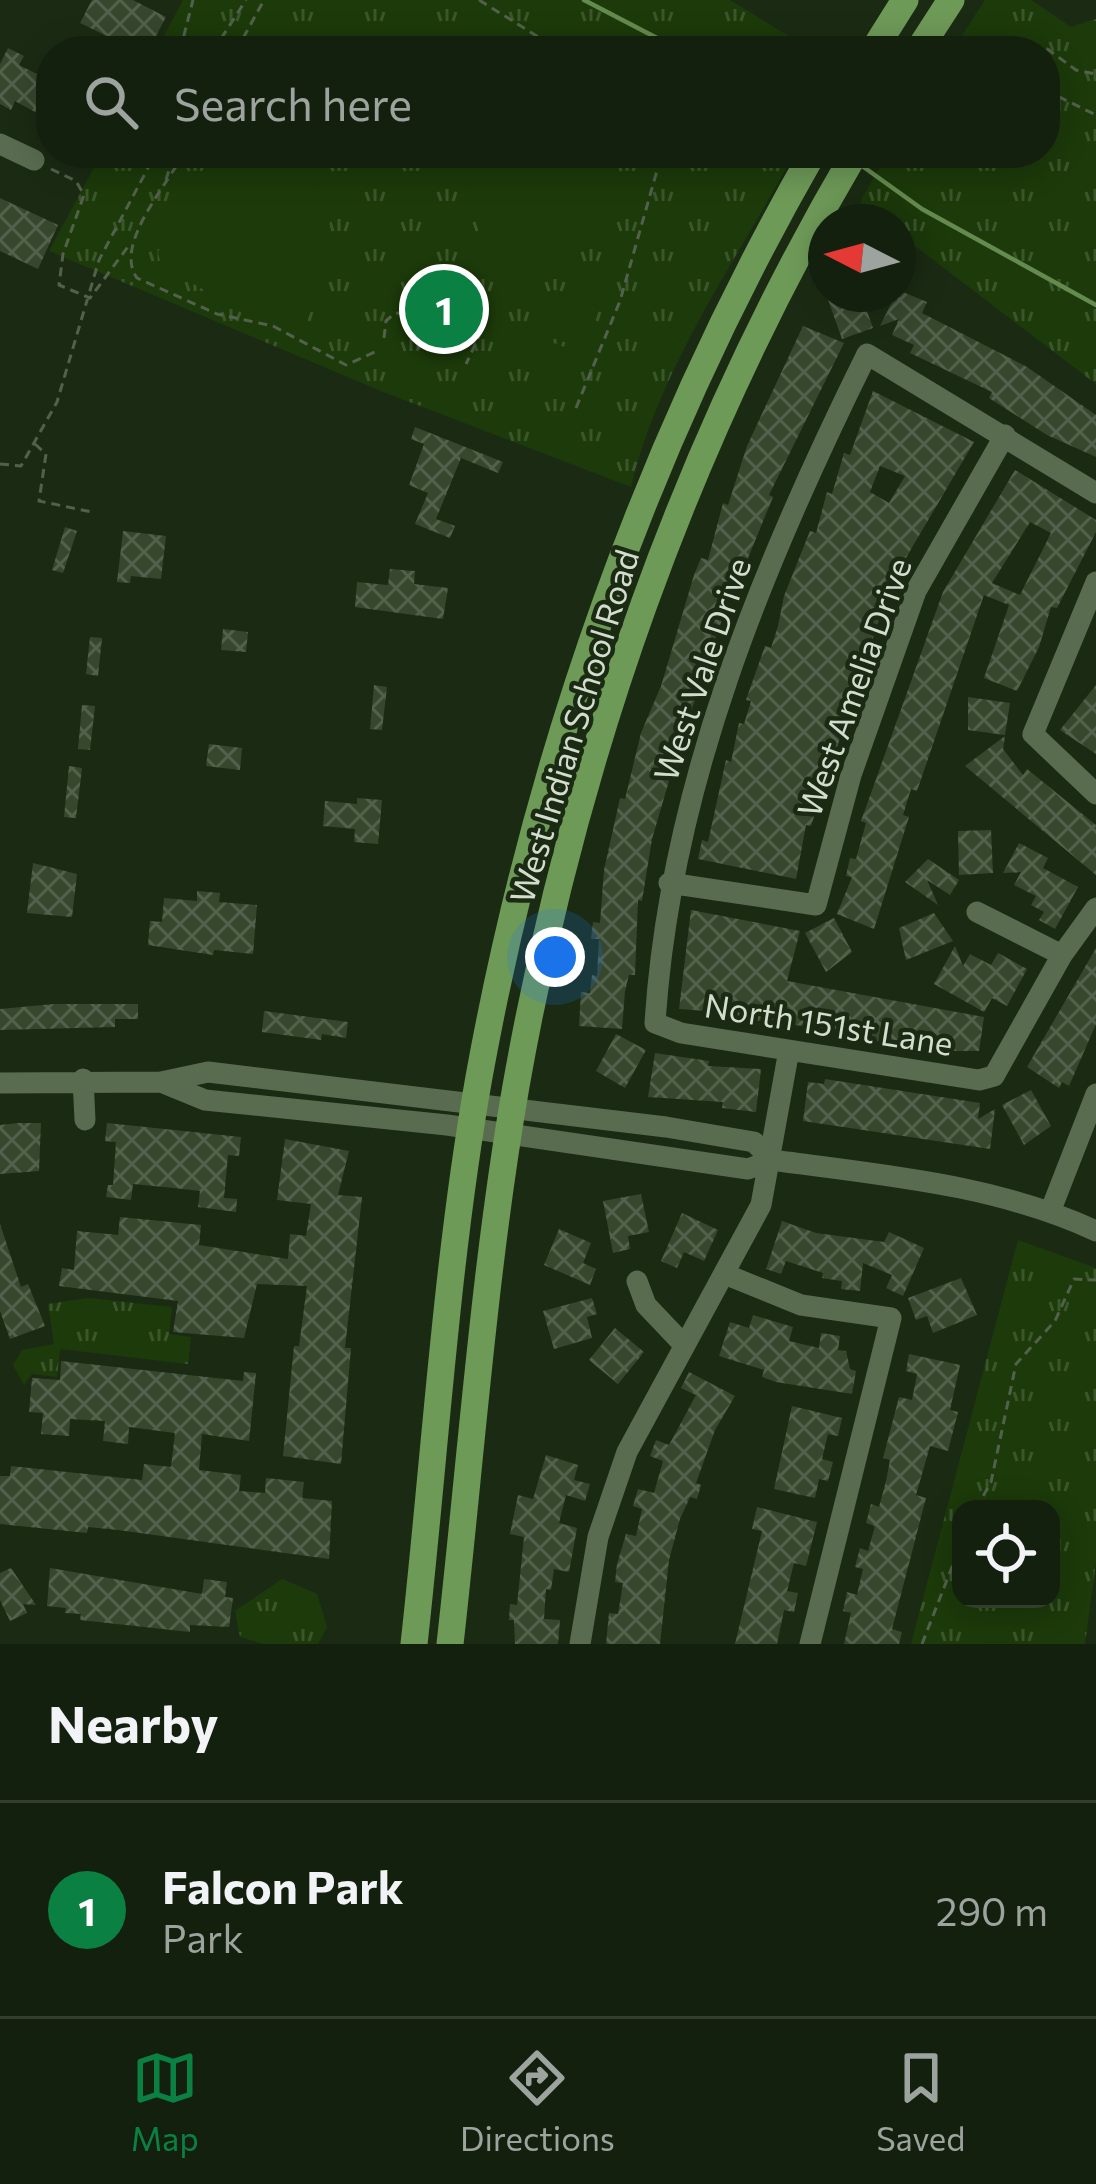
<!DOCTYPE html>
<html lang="en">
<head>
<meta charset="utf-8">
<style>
	:root { --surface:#14200e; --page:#212d1c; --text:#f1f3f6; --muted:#9da39e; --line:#333e2e; --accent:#0b8043 }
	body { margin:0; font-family:Commissioner,sans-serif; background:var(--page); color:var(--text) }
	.controls { position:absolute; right:36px; bottom:36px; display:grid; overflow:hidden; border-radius:24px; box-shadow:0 6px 30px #0003 }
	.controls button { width:108px; height:108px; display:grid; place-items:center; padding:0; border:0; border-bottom:3px solid var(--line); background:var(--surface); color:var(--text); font:60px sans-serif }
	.compass { position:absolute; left:808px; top:204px; width:108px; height:108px; border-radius:50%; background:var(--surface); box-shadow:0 6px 30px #0003; rotate:276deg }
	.you { position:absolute; left:555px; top:957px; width:42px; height:42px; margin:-30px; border:9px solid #fff; border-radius:50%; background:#1a73e8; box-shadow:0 0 0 18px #1a73e833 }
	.badge { display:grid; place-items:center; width:78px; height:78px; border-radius:50%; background:var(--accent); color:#fff; font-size:39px; font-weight:700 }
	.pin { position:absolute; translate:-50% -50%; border:6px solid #fff; box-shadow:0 3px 12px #0006 }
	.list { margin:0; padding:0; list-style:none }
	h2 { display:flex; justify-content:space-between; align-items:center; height:156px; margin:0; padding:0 48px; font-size:51px }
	h2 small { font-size:39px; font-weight:400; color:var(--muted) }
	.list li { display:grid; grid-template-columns:78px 1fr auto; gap:36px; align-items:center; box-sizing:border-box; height:216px; padding:0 48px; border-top:3px solid var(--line) }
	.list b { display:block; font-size:45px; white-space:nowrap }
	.list p { margin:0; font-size:39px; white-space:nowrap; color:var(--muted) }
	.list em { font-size:39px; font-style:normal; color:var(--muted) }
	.icon { flex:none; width:66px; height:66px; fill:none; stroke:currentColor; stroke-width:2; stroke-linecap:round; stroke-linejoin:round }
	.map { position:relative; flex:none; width:1096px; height:1644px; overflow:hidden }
	.search { position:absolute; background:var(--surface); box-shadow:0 6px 30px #0003; left:36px; right:36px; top:36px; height:132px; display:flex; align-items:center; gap:30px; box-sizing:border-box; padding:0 42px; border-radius:48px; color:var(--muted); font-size:45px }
	.sheet { height:372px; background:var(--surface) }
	nav { display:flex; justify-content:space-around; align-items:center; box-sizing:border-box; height:168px; border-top:3px solid var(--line); background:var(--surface); font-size:33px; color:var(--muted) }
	nav a { display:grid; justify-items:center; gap:6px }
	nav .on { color:var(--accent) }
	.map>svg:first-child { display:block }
	.grass { fill:url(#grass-tufts); fill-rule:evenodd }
	.pitch { fill:#1c3a0a }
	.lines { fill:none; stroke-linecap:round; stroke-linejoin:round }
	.stream { stroke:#658a4f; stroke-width:4.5 }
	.building { fill:url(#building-cross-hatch); fill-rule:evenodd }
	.path { stroke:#53614c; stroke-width:3; stroke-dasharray:9 6; stroke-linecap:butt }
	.minor { stroke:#596c50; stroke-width:21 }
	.major { stroke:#6e9a58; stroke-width:27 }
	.labels { text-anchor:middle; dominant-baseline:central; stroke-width:9; stroke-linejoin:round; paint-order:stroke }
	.street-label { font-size:33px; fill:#d3ddce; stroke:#1b2b13 }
</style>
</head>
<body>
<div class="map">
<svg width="1096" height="1644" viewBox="0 0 1096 1644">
	<defs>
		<pattern id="grass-tufts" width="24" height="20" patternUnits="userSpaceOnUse" patternTransform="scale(3)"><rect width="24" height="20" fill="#1c3a0a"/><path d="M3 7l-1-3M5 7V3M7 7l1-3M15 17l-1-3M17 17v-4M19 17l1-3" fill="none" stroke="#3c562c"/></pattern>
		<pattern id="building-cross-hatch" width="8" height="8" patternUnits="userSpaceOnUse" patternTransform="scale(3)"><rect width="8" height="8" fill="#36472e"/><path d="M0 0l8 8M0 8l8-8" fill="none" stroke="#52614b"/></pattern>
	</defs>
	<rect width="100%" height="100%" fill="#1b2b13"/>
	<!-- grass -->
	<path class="grass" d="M183 0H730L813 51H156Z
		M985 0H1031L1071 27 1096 19V384L898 233V222H884L860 202 888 153H1045V51H952Z
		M102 153H770L768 158 787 167C729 271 659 371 631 487L381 391 49 251Z
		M1018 1240 1096 1268V1562L1085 1644H911ZM961 1509H1051V1599H961Z
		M88 1298 172 1307 169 1334 191 1337 188 1364 60 1349 57 1377 32 1374 24 1385 13 1365 22 1350 54 1344 48 1304Z
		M282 1579 317 1594 327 1627 318 1644H263L240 1637 235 1611Z"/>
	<!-- pitch -->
	<path class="pitch" d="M212 153H289C351 200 333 271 301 331L228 303 161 266 158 252Z
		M463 153H627L558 276 532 287C488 256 461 207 463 153Z
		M552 289 598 307 585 340 539 321Z
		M519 330 580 353 567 386 507 361Z"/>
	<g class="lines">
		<!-- stream -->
		<path class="stream" d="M584 0 682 51
			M858 163 922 209 1096 305"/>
	</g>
	<!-- building -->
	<path class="building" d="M92 0H133L166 17 148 51H114L119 42 80 23Z
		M8 48 24 56 19 65 51 81 46 118 15 101 11 110 0 104V64Z
		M0 198 58 225 38 269 0 251Z
		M898 290 927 302 922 313 1027 367 1096 415V457L1047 435 989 398 992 392 910 353 914 345 892 335 899 319 880 326Z
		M826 294H861L873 328 842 339Z
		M803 326 844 343 769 495 773 497 743 570 739 569 678 750 652 839 642 901 638 900 635 975H629L625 991 622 1029 579 1026 581 992 590 993 592 975 597 976 599 939H591L593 922 600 923 604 870 620 798 625 799 641 733 661 686 694 575 701 558 708 560 723 503 728 505 747 446Z
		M873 391 974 442 907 556 883 608 811 826 806 825 796 879 698 859 702 840 708 842 726 760 731 762 739 723 744 724 751 701 746 700 765 646 771 648 778 626 784 596 810 531 816 533 827 492 832 494 844 453 850 455ZM880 466 905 476 889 503 870 492Z
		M415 427 503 462 498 473 461 458 436 519 455 526 450 538 415 524 428 493 409 485 424 444 411 439Z
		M1015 470 1096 520V532L1057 608 1051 607 1039 647 1017 691 984 678 1009 605 984 595 917 791 911 789 903 815 909 817 874 929 837 914 852 877 846 876 850 858 856 859 866 823 861 821 943 592ZM1030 522 1051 533 1020 595 992 583Z
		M65 527 77 531 63 573 52 570Z
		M123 531 166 536 161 579 131 576 130 583 117 582Z
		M390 569 415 571 414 584 448 588 443 619 355 607 357 582 388 585Z
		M223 629 248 632 246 652 221 650Z
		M90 637 102 638 98 676 86 674Z
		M374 685 387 687 382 730 370 729Z
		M1096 685V754L1060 730Z
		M968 697 1010 703 1005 735 968 730Z
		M82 705 95 706 90 750 78 749Z
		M1005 736 1003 749 1023 775 1027 769 1096 825V875L965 766Z
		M209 744 242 748 240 770 206 766Z
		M69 766 82 768 76 818 64 817Z
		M357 798 382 800 378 844 354 842 355 829 323 826 325 801 357 804Z
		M991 830 993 873 959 875 958 831Z
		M1019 843 1048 858 1043 868 1078 887 1055 929 1039 920 1044 912 1031 905 1036 896 1014 885 1021 872 1003 873Z
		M928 859 959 880 950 895 927 880 938 905 905 882Z
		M33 863 77 874 72 917 27 913Z
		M197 891 220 893 219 902 257 905 253 954 214 950 213 955 148 945 150 921 162 922 164 898 197 901Z
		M691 910 800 931 787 981 984 1017 979 1051H946L847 1036V1031L733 1018 734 1013 679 1009Z
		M934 913 953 941 906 960 899 928Z
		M834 918 852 952 826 972 805 933Z
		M955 946 963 966 970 954 991 965 998 953 1027 969 1007 1006 992 998 984 1012 934 984Z
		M1096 948V1024L1069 1086 1062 1082 1059 1088 1027 1067Z
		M54 1004H138V1019H115V1027L0 1030V1009Z
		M264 1011 348 1022 346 1038 322 1034 321 1040 262 1032Z
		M616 1034 646 1050 625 1088 596 1071Z
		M655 1053 709 1061 708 1066 761 1069 756 1112 722 1108 723 1102 648 1097Z
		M825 1079 980 1103 978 1119 995 1109 990 1149 803 1121 808 1082 824 1084Z
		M1031 1090 1051 1126 1024 1145 1002 1105Z
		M18 1123H41L39 1171 0 1174V1125Z
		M107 1123 241 1137 239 1156 228 1155 224 1198 237 1199 236 1212 198 1207 200 1191 174 1188 133 1184 131 1200 106 1197 108 1185H113L116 1142 105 1141Z
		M285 1139 349 1151 338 1195 362 1197 345 1348H351L341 1464 283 1456 294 1346H299L307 1286 257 1284 244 1338 173 1332 178 1301 59 1286 62 1268 74 1270 77 1231 118 1235 120 1217 201 1225 199 1245 288 1259 290 1234 306 1236 311 1204 277 1200Z
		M641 1194 649 1232 628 1236 630 1249 613 1253 603 1201Z
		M682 1213 718 1230 704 1261 684 1252 677 1268 661 1261Z
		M782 1221 816 1233 884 1242 889 1232 924 1248 903 1296 886 1288 892 1275 863 1263 860 1291 841 1289 842 1281 822 1278 823 1273 786 1261 781 1274 766 1269Z
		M0 1224 21 1287 28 1284 45 1326 10 1339 0 1311Z
		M559 1229 591 1243 583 1263 596 1269 590 1285 544 1265Z
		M961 1278 977 1315 933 1333 927 1316 916 1320 908 1298Z
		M592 1298 597 1314 587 1317 592 1338 554 1349 543 1311Z
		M753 1315 793 1327 789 1341 819 1348 821 1333 840 1336 838 1350 846 1351 850 1369 856 1371 852 1394 776 1382 762 1377 764 1370 719 1356 730 1322 749 1328Z
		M615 1328 644 1352 618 1384 589 1360Z
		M909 1354 960 1365 950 1410 958 1412 948 1451 930 1446 916 1495 926 1498 892 1629 902 1632 899 1644H844L851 1613 843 1611 847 1592 857 1595 863 1569 855 1567 860 1548 868 1551 875 1526 866 1523 871 1504 879 1507 886 1481 890 1460 883 1458 899 1397 912 1400 917 1374 906 1371Z
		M61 1361 243 1381 244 1372 256 1373 249 1441 202 1434 199 1470 241 1475 239 1491 265 1493 266 1478 304 1482 302 1498 332 1501 329 1559 118 1530 88 1527 87 1533 0 1524V1476H10L11 1466 142 1480 144 1464 171 1467 175 1433 129 1427 128 1444 103 1441 105 1421 70 1419 69 1436 41 1434 43 1413 29 1412 32 1378 60 1380Z
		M689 1372 735 1396 715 1430 696 1483 701 1485 697 1499 690 1497 680 1519 669 1560 660 1644H606L609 1613 618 1614 623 1583 615 1582 617 1564 626 1534 636 1536 642 1509 633 1506 638 1489 654 1493 663 1461 650 1456 656 1440 669 1445 696 1395 681 1388Z
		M792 1406 842 1418 838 1436 828 1434 822 1459 833 1462 828 1481 819 1479 815 1498 774 1489Z
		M546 1455 578 1465 574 1480 590 1484 585 1501 566 1495 559 1523 577 1528 569 1572 554 1569 551 1590 546 1589 544 1619 560 1620 558 1644H515L514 1620H509L510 1604 517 1605 524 1537 510 1534 518 1495 533 1499Z
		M757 1507 817 1522 806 1566 794 1563 787 1591 798 1593 794 1612 784 1610 777 1644H735L762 1531 752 1529Z
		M11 1568 36 1605 23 1604 27 1613 10 1621 0 1600V1573Z
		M50 1568 202 1594 204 1579 227 1582 225 1597 233 1598 229 1627 190 1625V1632L80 1620 81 1614 65 1613 66 1608 47 1606Z"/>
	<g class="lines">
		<!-- path -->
		<path class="path" d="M479 0 561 51
			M180 51 193 0
			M213 51 246 0
			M236 51 264 0
			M1032 51 1046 48 1076 70 1096 74
			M1045 90 1096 115
			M184 153C168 184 113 245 137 278L217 314 273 326 346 365 375 352
			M51 169 76 181 84 195 63 254 59 285 90 298 130 244
			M166 180 174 153
			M412 311 419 351
			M417 334 439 329 433 305
			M384 338 386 321 394 314 464 299 481 332 466 364
			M576 408 620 301 662 153
			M35 444 46 454 39 501 92 512
			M0 464 21 466 57 402 99 260 156 153
			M976 1509 991 1482 1016 1364 1055 1321 1074 1279 1096 1280
			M922 1644 961 1544"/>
		<!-- minor -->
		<path class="minor" d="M0 144 34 160
			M1096 493 867 354C763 564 670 787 655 1023L681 1033 979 1080 994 1076 1062 955 1096 908
			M1096 582 1033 734 1096 794
			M669 883 816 905 851 775 916 591 1005 435
			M977 912 1062 955
			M83 1079 85 1120
			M161 1082 205 1100 447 1125 748 1169 772 1160C881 1175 995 1184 1096 1231
			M0 1083 161 1082 208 1072 666 1127 754 1142 772 1160
			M1050 1212 1096 1094
			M727 1275 801 1305 891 1318 810 1644
			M637 1281 646 1305 684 1345
			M580 1644 598 1537 627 1452 761 1205 789 1050"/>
		<!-- major -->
		<path class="major" d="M873 51 905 0
			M918 51 951 0
			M414 1644C435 1456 446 1263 479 1077 538 752 649 439 813 153
			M450 1644C471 1458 484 1270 516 1086 574 758 686 441 855 153"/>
	</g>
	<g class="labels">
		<!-- street labels -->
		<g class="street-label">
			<text transform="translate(701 669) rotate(-71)">West Vale Drive</text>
			<text transform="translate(853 687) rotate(-70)">West Amelia Drive</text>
			<text transform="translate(573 726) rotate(-73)">West Indian School Road</text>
			<text transform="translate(829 1023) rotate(9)">North 151st Lane</text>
		</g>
	</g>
</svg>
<div class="controls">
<button><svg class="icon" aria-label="locate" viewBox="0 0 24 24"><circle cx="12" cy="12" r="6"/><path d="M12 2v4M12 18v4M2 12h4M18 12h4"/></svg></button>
</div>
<svg class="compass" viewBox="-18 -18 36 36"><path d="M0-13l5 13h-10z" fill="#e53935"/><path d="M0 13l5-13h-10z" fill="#9da39e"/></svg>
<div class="you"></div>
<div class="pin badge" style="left:444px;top:309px">1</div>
<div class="search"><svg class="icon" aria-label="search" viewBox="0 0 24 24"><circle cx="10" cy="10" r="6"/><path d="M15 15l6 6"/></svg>Search here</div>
</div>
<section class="sheet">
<h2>Nearby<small></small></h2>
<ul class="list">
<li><span class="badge">1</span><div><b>Falcon Park</b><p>Park</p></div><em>290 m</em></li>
</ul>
</section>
<nav>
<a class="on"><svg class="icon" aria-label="map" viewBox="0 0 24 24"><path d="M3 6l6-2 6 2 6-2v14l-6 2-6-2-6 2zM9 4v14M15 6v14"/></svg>Map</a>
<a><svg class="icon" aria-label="directions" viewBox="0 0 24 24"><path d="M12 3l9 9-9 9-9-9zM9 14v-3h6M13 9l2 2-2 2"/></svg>Directions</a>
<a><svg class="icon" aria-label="saved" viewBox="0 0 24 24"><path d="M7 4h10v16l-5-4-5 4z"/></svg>Saved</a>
</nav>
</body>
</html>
